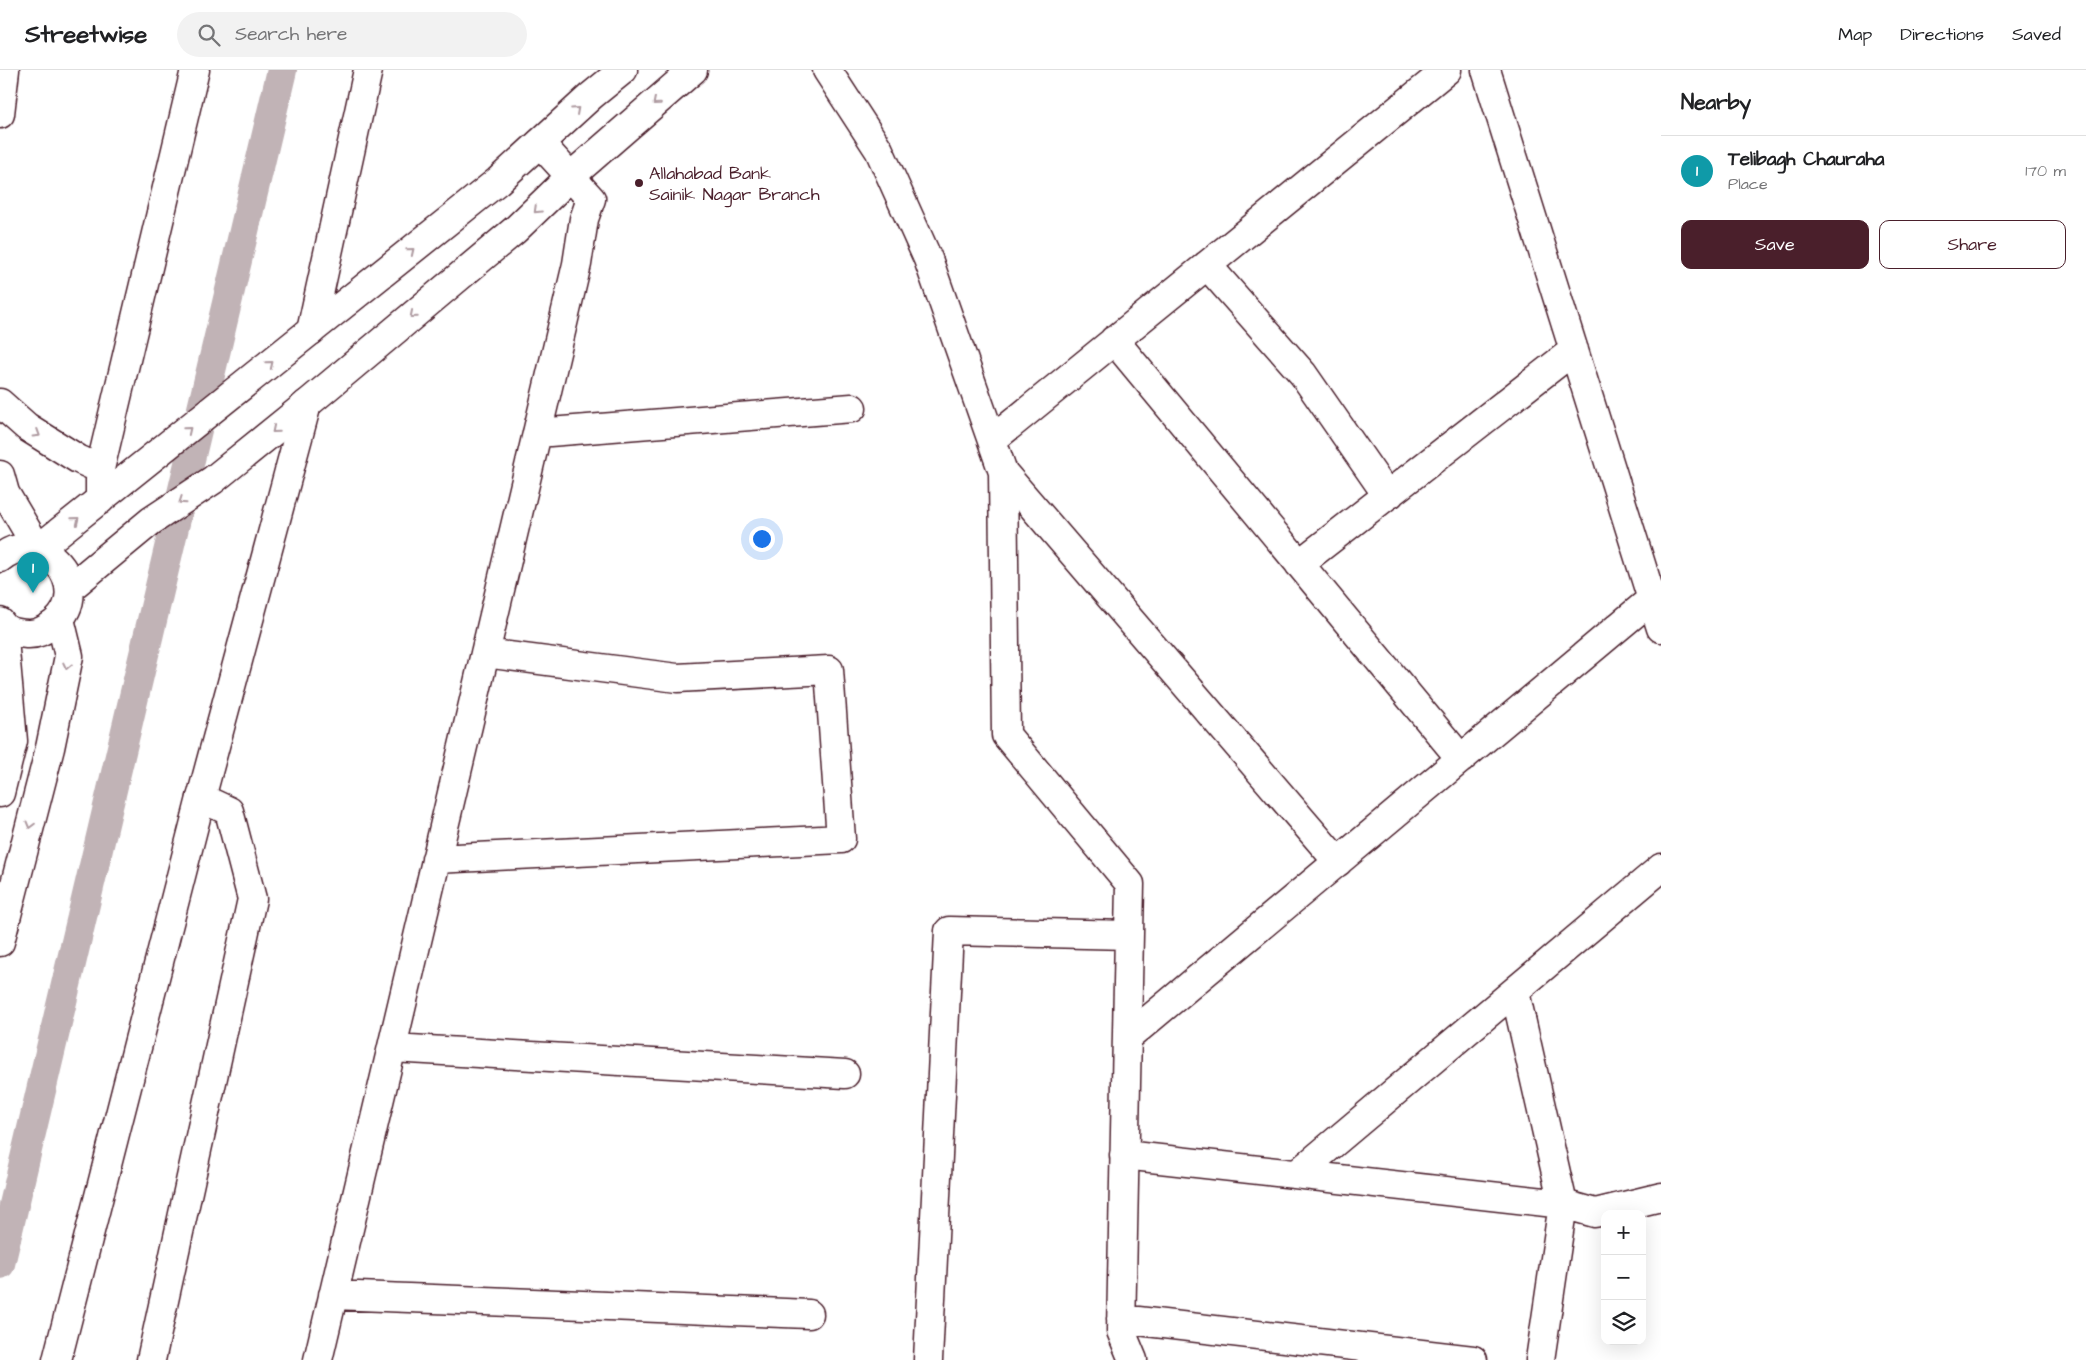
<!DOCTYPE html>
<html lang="en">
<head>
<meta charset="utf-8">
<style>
	:root { --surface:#fff; --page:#f2f2f2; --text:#202124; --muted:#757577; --line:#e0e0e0; --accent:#4a1f2b }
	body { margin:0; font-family:"Architects Daughter",sans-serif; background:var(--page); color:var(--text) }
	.controls { position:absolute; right:15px; bottom:15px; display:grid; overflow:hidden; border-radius:10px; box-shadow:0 5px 20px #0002 }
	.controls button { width:45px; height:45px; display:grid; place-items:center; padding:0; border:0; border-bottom:1px solid var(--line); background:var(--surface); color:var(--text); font:25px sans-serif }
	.you { position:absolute; left:761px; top:468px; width:18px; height:18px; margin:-12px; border:4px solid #fff; border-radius:50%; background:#1a73e8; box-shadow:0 0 0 8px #1a73e833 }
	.badge { display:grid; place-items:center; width:32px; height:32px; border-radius:50%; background:var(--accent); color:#fff; font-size:16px; font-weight:700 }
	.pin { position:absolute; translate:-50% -41px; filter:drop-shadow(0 1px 2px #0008) }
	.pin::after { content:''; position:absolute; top:26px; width:18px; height:15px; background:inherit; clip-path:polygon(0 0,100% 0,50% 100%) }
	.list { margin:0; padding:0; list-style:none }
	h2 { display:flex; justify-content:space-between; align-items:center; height:65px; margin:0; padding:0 20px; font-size:21px }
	h2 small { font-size:16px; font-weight:400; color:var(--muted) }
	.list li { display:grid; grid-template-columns:32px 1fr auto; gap:15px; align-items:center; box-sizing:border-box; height:70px; padding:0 20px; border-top:1px solid var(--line) }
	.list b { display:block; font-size:19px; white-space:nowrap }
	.list p { margin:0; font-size:16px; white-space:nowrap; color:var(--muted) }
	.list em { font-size:16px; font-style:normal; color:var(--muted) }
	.actions { display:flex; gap:10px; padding:15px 20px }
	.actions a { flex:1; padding:11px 0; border:1px solid var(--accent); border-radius:10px; text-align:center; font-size:18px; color:var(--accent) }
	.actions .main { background:var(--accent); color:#fff }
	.icon { flex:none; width:28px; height:28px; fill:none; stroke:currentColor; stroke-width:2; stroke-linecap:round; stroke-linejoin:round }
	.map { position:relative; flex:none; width:1661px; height:1290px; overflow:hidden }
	header { display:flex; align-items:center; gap:30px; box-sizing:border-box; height:70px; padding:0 25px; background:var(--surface); border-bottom:1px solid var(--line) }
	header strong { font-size:24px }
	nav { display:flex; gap:28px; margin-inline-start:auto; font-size:18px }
	.search { width:350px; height:45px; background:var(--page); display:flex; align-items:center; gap:12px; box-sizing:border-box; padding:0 18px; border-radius:28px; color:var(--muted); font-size:19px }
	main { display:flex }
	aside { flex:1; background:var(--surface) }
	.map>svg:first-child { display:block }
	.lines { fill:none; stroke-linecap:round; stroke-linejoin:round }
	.canal { stroke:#c1b3b6; stroke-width:30 }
	.minor-casing { stroke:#4a1f2b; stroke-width:31 }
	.tertiary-casing { stroke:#4a1f2b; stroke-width:31 }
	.secondary-casing { stroke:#4a1f2b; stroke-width:31 }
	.primary-casing { stroke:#4a1f2b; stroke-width:31 }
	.minor { stroke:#fff; stroke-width:28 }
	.tertiary { stroke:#fff; stroke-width:28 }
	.secondary { stroke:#fff; stroke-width:28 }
	.primary { stroke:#fff; stroke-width:28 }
	.oneway { stroke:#ae9aa0 }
	.poi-dot { fill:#4a1f2b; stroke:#fff; stroke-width:2 }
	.labels { text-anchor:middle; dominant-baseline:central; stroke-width:4.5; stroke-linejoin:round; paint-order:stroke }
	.poi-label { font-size:18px; fill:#4a1f2b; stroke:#fff; text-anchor:start }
</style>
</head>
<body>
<header>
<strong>Streetwise</strong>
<div class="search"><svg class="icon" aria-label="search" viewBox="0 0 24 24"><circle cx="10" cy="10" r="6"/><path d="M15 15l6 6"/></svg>Search here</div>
<nav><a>Map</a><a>Directions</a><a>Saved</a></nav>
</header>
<main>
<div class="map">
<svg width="1661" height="1290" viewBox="0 0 1661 1290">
	<rect width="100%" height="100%" fill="#fff"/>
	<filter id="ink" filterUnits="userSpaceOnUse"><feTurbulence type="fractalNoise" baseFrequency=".02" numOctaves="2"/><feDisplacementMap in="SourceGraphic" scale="10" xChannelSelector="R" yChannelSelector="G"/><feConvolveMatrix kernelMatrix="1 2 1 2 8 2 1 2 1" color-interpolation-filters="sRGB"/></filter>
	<g filter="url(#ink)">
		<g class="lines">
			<!-- canal -->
			<path class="canal" d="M0 1194 282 0"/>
			<defs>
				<path id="minor" d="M827 0 879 80 928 189 1003 402 1006 665 1130 814 1121 1261 1133 1290
					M1486 0 1661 558
					M1207 195 1303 304 1387 425 1390 424
					M311 261 368 0
					M1114 270 1461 689
					M537 363 852 338
					M992 370 1447 0
					M1003 402 1338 792
					M1299 494 1574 280
					M436 789 841 769 829 600 677 608 485 583
					M1515 922 1563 1134 1540 1290
					M1127 968 1653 528
					M392 978 845 1004
					M1124 1085 1563 1134 1595 1143 1661 1127
					M1297 1104 1661 798
					M333 1225 809 1244
					M1121 1249 1473 1290
					M151 1290 252 829 229 741 201 728
					M318 1290 577 194 584 149 591 129 540 73
					M928 1290 949 861 1129 865"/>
				<path id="tertiary" d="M0 44 5 0
					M0 333 27 357 78 389 100 399
					M0 405 5 423 38 479
					M100 430V399L195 0
					M57 1290 201 728 307 334"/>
				<path id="secondary" d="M0 723 13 671 3 558
					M0 872 50 678 69 586 60 549"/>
				<path id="primary" d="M38 479 498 111 591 26 623 0
					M0 488C42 453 96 518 55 553 47 559 37 565 27 564 16 563 6 562 0 552
					M70 518 151 451 213 410 307 334 515 160 571 106 693 0"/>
			</defs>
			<!-- minor casing -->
			<use href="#minor" class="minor-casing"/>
			<!-- tertiary casing -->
			<use href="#tertiary" class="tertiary-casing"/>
			<!-- secondary casing -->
			<use href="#secondary" class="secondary-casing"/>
			<!-- primary casing -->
			<use href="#primary" class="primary-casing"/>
			<!-- minor -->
			<use href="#minor" class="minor"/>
			<!-- tertiary -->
			<use href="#tertiary" class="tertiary"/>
			<!-- secondary -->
			<use href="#secondary" class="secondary"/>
			<!-- primary -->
			<use href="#primary" class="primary"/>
		</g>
		<!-- one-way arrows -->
		<defs><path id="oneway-chevron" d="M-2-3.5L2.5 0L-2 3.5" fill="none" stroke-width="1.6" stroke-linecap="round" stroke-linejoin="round" transform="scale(1.25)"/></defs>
		<g class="oneway">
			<use href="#oneway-chevron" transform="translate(656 32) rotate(139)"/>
			<use href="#oneway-chevron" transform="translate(576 40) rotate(-42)"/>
			<use href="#oneway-chevron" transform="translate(537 140) rotate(136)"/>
			<use href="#oneway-chevron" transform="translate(411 181) rotate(-39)"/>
			<use href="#oneway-chevron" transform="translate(413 245) rotate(140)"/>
			<use href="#oneway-chevron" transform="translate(270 294) rotate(-39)"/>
			<use href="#oneway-chevron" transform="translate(188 360) rotate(-39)"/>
			<use href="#oneway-chevron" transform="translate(275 360) rotate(140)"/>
			<use href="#oneway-chevron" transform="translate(37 364) rotate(32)"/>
			<use href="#oneway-chevron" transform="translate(182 431) rotate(146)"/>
			<use href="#oneway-chevron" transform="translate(76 450) rotate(-39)"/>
			<use href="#oneway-chevron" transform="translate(67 596) rotate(102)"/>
			<use href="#oneway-chevron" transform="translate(30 755) rotate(105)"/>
		</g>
	</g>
	<!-- markers -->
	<circle class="poi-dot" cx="639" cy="113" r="5"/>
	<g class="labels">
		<!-- poi labels -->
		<g class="poi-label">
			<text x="649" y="103">Allahabad Bank<tspan x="649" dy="21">Sainik Nagar Branch</tspan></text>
		</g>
	</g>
</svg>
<div class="controls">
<button>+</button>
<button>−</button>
<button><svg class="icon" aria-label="layers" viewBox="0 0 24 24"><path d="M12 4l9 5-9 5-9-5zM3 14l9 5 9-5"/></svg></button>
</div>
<div class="you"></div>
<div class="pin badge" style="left:33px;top:523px;background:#0f9aa8">1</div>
</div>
<aside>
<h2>Nearby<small></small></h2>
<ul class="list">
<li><span class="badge" style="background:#0f9aa8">1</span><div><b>Telibagh Chauraha</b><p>Place</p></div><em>170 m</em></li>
</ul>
<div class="actions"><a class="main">Save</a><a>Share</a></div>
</aside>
</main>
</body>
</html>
